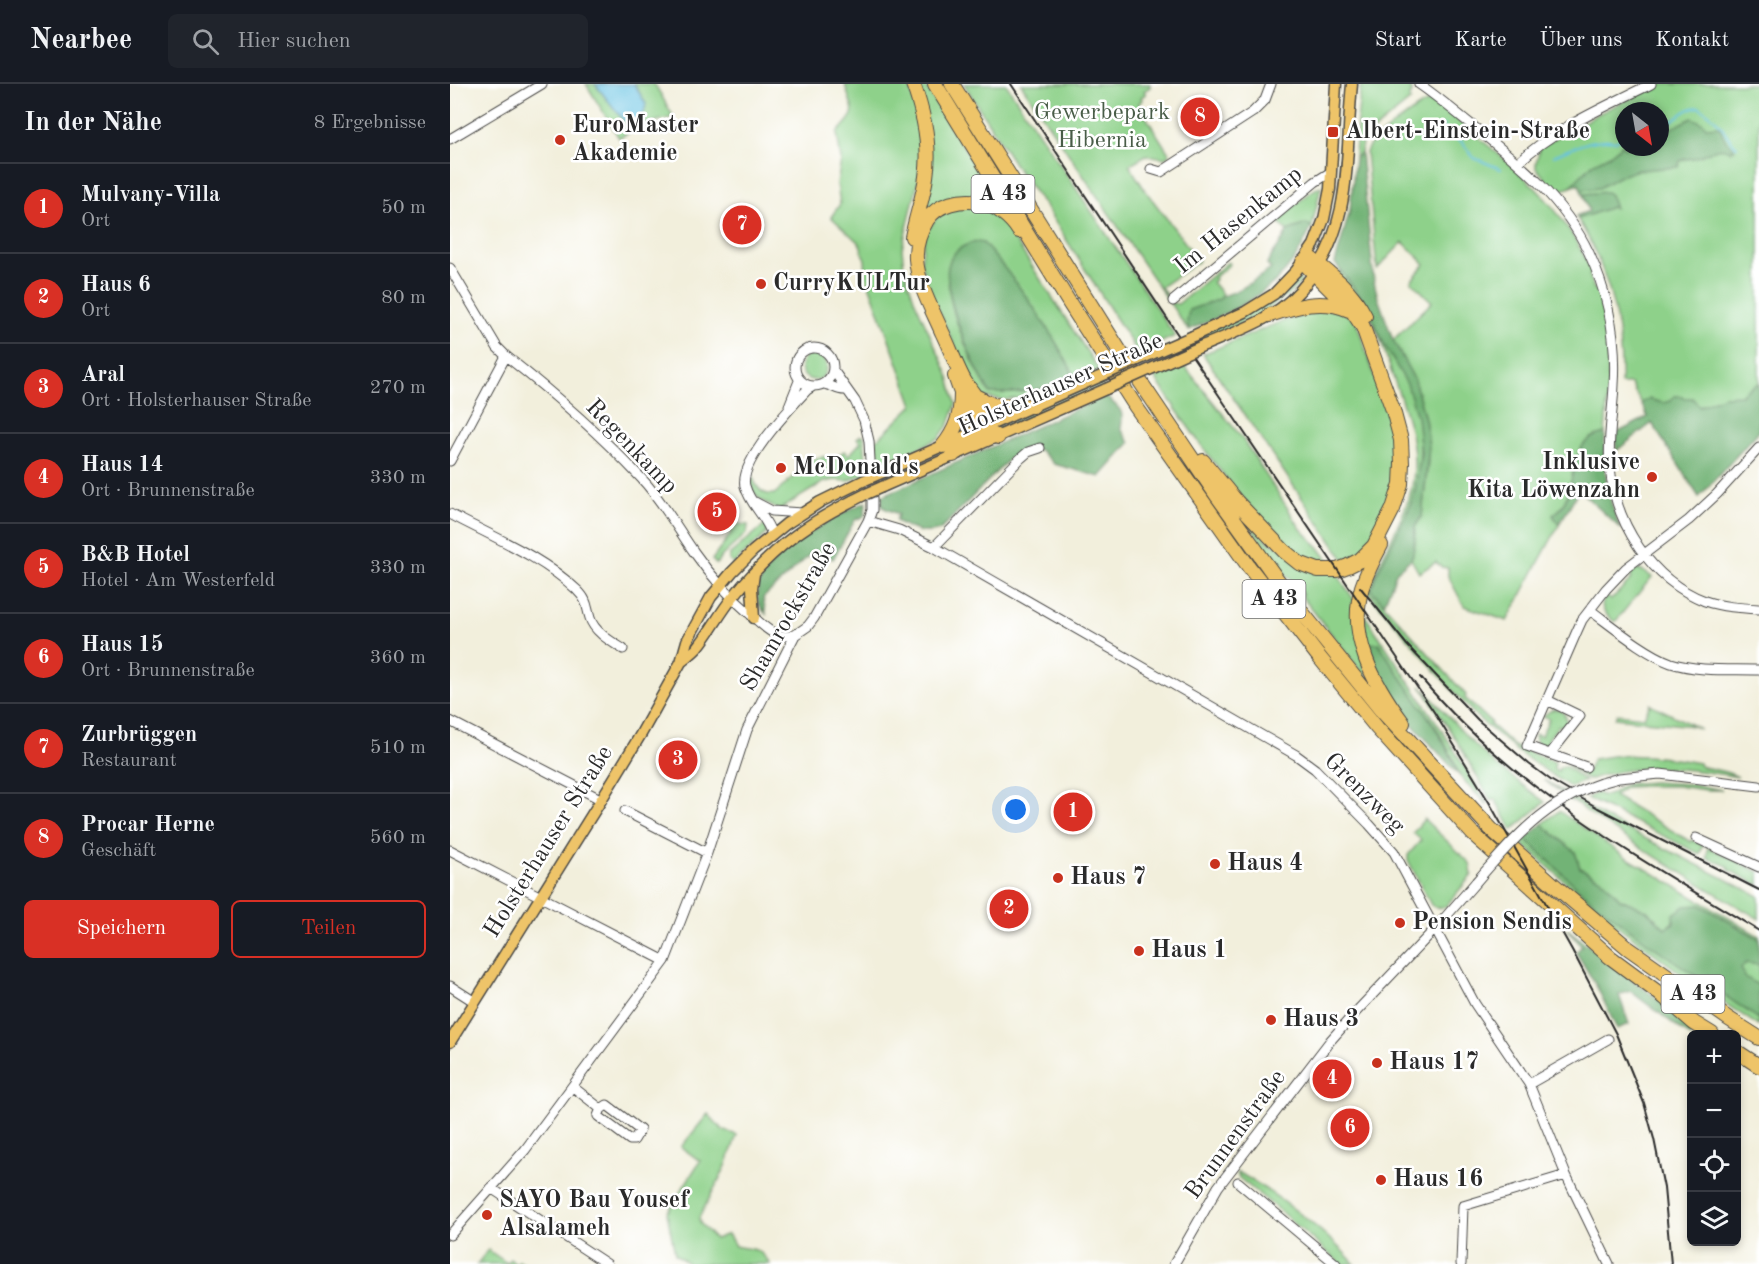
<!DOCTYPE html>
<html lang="de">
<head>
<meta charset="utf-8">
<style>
	:root { --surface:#171b24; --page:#20242c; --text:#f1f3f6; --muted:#9ea1a6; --line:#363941; --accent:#d93025 }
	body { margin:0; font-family:"Old Standard TT",serif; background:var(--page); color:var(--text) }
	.controls { position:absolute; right:18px; bottom:18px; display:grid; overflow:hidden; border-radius:9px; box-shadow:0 3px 9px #0003 }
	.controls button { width:54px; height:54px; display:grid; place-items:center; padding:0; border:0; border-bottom:2px solid var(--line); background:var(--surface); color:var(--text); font:30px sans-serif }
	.compass { position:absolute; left:1165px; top:18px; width:54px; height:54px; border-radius:50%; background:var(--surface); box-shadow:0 3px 9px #0003; rotate:149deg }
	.you { position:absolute; left:566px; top:726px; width:21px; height:21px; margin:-15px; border:4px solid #fff; border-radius:50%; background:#1a73e8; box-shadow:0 0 0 9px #1a73e833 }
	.badge { display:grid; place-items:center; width:39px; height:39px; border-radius:50%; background:var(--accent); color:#fff; font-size:20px; font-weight:700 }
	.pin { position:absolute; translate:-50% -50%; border:3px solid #fff; box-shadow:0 2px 6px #0006 }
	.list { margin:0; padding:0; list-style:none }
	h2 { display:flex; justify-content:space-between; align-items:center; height:78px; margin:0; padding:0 24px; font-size:26px }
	h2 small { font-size:20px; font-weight:400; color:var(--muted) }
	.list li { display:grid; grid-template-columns:39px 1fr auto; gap:18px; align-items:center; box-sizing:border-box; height:90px; padding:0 24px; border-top:2px solid var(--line) }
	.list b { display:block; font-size:22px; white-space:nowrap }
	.list p { margin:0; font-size:20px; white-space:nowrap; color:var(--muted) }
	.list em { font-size:20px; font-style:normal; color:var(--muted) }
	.actions { display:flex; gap:12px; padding:18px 24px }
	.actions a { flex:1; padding:14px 0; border:2px solid var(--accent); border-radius:9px; text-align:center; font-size:21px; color:var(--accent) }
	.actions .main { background:var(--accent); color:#fff }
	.icon { flex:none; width:33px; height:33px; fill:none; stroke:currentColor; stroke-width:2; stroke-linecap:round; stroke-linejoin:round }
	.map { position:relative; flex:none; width:1309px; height:1180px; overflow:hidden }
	header { display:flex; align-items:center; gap:36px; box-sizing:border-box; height:84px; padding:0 30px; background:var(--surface); border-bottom:2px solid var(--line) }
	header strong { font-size:28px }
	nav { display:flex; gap:33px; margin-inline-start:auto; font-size:21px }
	.search { width:420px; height:54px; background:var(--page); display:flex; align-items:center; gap:15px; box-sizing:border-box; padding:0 21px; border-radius:9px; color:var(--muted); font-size:22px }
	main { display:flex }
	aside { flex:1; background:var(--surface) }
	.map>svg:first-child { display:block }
	.green { fill:#8ed18a; stroke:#5c7e5a; stroke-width:1.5; fill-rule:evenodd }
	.forest { fill:#72b376; stroke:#4e6f50; stroke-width:1.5 }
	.water { fill:#64c1e2; stroke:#487686; stroke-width:1.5 }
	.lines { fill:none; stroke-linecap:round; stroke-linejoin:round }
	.stream { stroke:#64c1e2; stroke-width:2 }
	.minor-casing { stroke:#494846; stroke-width:11 }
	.major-casing { stroke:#494846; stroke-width:13 }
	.highway-casing { stroke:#494846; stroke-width:16 }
	.minor { stroke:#fff; stroke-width:9 }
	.major { stroke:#eec469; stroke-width:10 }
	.highway { stroke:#eec469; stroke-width:14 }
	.rail { stroke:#2b2b2b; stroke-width:2 }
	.minor-bridge-casing { stroke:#494846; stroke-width:11; stroke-linecap:butt }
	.major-bridge-casing { stroke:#494846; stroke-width:13; stroke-linecap:butt }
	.minor-bridge { stroke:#fff; stroke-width:9 }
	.major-bridge { stroke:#eec469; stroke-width:10 }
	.poi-dot { fill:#c8321e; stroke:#fff; stroke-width:2 }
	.labels { text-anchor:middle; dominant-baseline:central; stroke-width:5; stroke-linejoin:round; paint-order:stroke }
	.shield { fill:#fff; stroke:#6b6b6b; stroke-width:1.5 }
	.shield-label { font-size:22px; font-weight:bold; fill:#2b2b2b }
	.park-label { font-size:24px; fill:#495d48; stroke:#fff }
	.poi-label { font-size:24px; font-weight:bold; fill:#2b2b2b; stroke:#fff; text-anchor:start }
	.street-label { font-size:24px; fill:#2b2b2b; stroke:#fff }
</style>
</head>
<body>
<header>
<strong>Nearbee</strong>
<div class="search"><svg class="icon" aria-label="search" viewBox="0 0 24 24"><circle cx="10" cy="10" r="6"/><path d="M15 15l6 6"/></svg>Hier suchen</div>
<nav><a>Start</a><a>Karte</a><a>Über uns</a><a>Kontakt</a></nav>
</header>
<main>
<aside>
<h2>In der Nähe<small>8 Ergebnisse</small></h2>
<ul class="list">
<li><span class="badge">1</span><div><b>Mulvany-Villa</b><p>Ort</p></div><em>50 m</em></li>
<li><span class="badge">2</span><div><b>Haus 6</b><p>Ort</p></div><em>80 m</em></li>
<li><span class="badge">3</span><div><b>Aral</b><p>Ort · Holsterhauser Straße</p></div><em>270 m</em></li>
<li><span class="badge">4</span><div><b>Haus 14</b><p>Ort · Brunnenstraße</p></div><em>330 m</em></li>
<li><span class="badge">5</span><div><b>B&amp;B Hotel</b><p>Hotel · Am Westerfeld</p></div><em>330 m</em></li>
<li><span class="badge">6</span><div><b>Haus 15</b><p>Ort · Brunnenstraße</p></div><em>360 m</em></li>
<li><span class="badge">7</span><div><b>Zurbrüggen</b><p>Restaurant</p></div><em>510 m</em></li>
<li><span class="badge">8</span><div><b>Procar Herne</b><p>Geschäft</p></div><em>560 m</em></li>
</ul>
<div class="actions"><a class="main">Speichern</a><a>Teilen</a></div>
</aside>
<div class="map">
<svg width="1309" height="1180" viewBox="0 0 1309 1180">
	<rect width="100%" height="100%" fill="#fff"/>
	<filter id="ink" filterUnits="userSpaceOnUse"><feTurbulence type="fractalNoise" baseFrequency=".0167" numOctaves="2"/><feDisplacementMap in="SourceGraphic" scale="12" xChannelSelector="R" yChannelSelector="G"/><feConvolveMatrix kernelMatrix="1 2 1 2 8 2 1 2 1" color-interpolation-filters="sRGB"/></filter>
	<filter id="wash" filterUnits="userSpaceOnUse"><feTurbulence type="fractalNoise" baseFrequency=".008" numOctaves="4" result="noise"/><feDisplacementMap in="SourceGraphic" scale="24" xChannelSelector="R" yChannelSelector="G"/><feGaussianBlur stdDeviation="1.35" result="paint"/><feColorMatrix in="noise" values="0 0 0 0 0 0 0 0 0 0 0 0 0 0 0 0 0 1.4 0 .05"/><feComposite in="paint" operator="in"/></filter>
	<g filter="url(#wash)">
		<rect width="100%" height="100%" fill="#f2efdc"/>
		<!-- green -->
		<path class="green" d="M136 0H145L174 37 195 18 184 0H204C212 10 216 22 224 33L192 41 169 54Z
			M395 0H459L467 28 471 67 469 94 452 164 454 185 464 215 499 293 506 320 499 340 489 354 431 383 426 357 463 321 416 192 415 176 410 160 381 133 390 120 387 100 391 76 387 49C411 24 402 30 395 0Z
			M469 0H474L551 122 543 118 474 131Z
			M514 0H556L725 252 688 269 595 122 568 86Z
			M571 0H700V3L694 7 696 10 691 13 692 16 689 19 691 25 720 71 715 74 696 71 679 81 695 106 749 177 711 203 722 219 728 220 778 178 780 180 764 194 765 196 762 198 772 210 770 215 739 226 738 242 739 246H738Z
			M911 0H955L961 4 962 9 959 14 961 16 912 56 911 69 905 74 907 37Z
			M1208 0H1309V347L1249 413 1202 339 1166 367 1167 349 1198 333 1181 300H1171C1173 239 1158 184 1126 132L1139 127 1129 100 1107 108 1086 84V79L1090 63 1148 30ZM1174 27H1210V63H1174Z
			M982 17C997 24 1010 38 1023 49 1076 92 1114 124 1142 189L1139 190 1144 205H1147L1149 211C1161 259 1159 300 1155 349 1110 358 1133 411 1103 431L1109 441 1057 537 1014 522 998 492V484L991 483 986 478 969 489 961 475 965 460V443L972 432 978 378V352L975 335 964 295 943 256 982 218 961 197 975 180 953 158 927 185 916 69C917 66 917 64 920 61 928 52 972 18 982 17Z
			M871 102 862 143 856 140 837 147 829 138 831 133 862 107Z
			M511 122C529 123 541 126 554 139L649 286 613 301 568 314 555 316 534 313 523 303 479 205 471 179 475 149 488 132ZM533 159C570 200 599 244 625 293 598 306 570 310 540 309 522 279 484 204 504 170 510 160 523 160 533 159Z
			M890 187C910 209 922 234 935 261 941 275 951 287 958 301 972 330 973 379 964 409 954 443 933 473 921 506L1016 611 1015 614 1041 638 1040 640 1064 662 1105 678 1104 685 1108 687 1110 683 1115 682 1135 697 1120 703 1068 668 1028 634 1001 605 918 508C929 474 950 444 960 410 972 368 956 329 942 290 935 268 928 245 916 226 908 213 896 201 887 190Z
			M847 193 852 197 838 211 813 229 748 260 745 255Z
			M865 224 890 226 906 237 944 351 947 374 944 402 934 430 919 457 911 467 895 477 753 270 830 238 865 228Z
			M351 283a13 13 0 1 1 26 0a13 13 0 1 1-26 0Z
			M732 279 792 354 851 445 867 461 881 480C872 480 861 480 854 475 841 466 828 452 817 441 773 395 738 344 704 292Z
			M651 297 654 302 547 347 544 344Z
			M411 351 414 352 417 389 398 397 385 396 374 398 329 426C314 418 300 413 300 394H303C306 403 313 412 324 410 345 396 356 366 385 374L394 367 399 371 411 358 407 354Z
			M796 436 819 458 887 490 905 517 917 595 853 514C852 504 843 498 836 491 821 477 808 453 796 436Z
			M286 440 298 441 297 449 272 472 266 480 262 476 277 455Z
			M316 440 317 448 315 451 283 480 279 476 280 470Z
			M1183 485 1193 487 1202 493 1165 538C1156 531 1147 524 1156 512L1161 516 1182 494 1178 488Z
			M914 530 993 648 1037 719 1036 720 1009 691 1003 674 985 642 943 583 929 560H917Z
			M971 602 1018 654 1046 681 1095 718 1062 746 1045 715 1041 717 1005 654Z
			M1200 620 1250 645 1243 642 1165 634 1167 630 1194 633Z
			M1103 625C1114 625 1120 635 1115 645L1109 641 1098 655 1102 660 1094 663 1086 658 1085 650 1091 652 1099 635 1093 632Z
			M1163 672C1193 670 1220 673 1249 679L1250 682C1263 686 1276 686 1288 693 1236 684 1190 677 1138 696L1118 681 1137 688 1143 675Z
			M1094 696 1153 733 1309 812V835C1236 792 1161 748 1094 696Z
			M1203 698 1240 700 1272 706H1257L1227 702H1196L1176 703 1164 712 1241 758 1242 756 1253 761 1250 770 1136 714 1147 709C1161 717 1165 703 1178 700 1186 699 1195 699 1203 698Z
			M1109 727 1176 773 1309 852V855L1250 821 1215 844 1196 826 1170 815 1153 796 1130 784 1125 768 1092 740Z
			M974 735 1020 779 1022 791 996 822C991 825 986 825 981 821L958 776V771L971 756 963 749Z
			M1075 755 1139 814 1198 859 1309 935V942L1237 894 1157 834 1071 759Z
			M1258 763 1309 788V801L1279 786 1278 782 1257 774Z
			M1296 879 1309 881V902L1294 892 1291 884Z
			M258 1030 273 1046 287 1051 276 1082 249 1134 250 1139 265 1155 278 1150 285 1162C304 1167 307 1161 320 1180H239L225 1170 217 1129 250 1077 231 1063Z
			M788 1088C832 1114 871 1143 905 1180H891L831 1128 788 1093 789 1092 787 1090Z
			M38 1166 57 1179 60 1175 67 1180 69 1176 75 1180H27Z"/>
		<!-- forest -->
		<path class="forest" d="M1242 34 1252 38 1256 43 1269 42 1276 57 1285 65 1281 67C1266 59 1257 72 1244 74 1239 75 1236 74 1230 77L1228 83 1188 86 1170 92 1149 104 1131 106 1129 100 1120 103 1142 80 1160 71 1174 59V63H1210V47L1214 48Z
			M911 69 924 198 928 214 943 256 964 295 975 335 979 362 972 432 965 443V454L963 470 961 475 947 487 934 520 921 506 926 492 959 425 965 406 971 369 967 333 957 300 935 262 915 219 885 179 900 126 905 74Z
			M1157 108 1160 111 1165 124 1162 123 1128 135 1126 132 1139 127 1133 110Z
			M856 140 862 143C856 155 851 166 844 176 819 212 778 229 739 246L737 237 739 226 770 215 772 212C791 207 805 196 821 185L817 181C822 167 833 160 837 147Z
			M527 158 533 159C570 200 600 244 625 293 598 306 570 310 540 309 522 278 508 246 500 211 499 202 496 192 498 183 500 169 513 160 527 158Z
			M1309 299V347L1249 413 1202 339 1166 367 1167 349 1198 333 1191 319 1199 315 1213 319 1221 317 1224 312H1232L1234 314H1242L1250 322 1274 312 1291 311 1296 306Z
			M655 312C671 326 674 324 671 345L680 359 650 393 604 380 590 366 570 370 560 374 490 446C471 452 462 445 446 437L448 430 432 423V412Z
			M1155 349C1153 383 1156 413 1171 445L1129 406 1109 441 1103 431C1133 412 1110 357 1155 349Z
			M416 418 415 430 413 433 405 436 383 475 365 466 313 514 316 530C275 489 388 430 416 418Z
			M929 559C955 604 990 642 1009 691L959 637 931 596 917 560Z
			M1092 740 1125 768 1130 784 1153 796 1170 815 1196 826 1215 844 1224 839V830L1235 822 1250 821 1309 855V881L1296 879 1291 884 1294 892 1309 902V935L1198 859 1139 814 1075 755Z
			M1117 845 1189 901 1256 950H1242L1241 953 1180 907 1169 911 1179 940 1167 945 1147 903 1126 868 1132 862Z"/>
		<!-- water -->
		<path class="water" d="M145 0H184L196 20 194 29C189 34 181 39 174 37Z"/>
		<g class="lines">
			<!-- stream -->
			<path class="stream" d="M1210 40C1226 40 1233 23 1249 23 1257 28 1266 35 1272 43 1278 52 1278 56 1287 63
				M993 41 995 47 999 51 1011 57 1024 74 1051 85
				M1103 72C1122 65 1145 52 1166 57L1174 51"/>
		</g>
	</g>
	<g filter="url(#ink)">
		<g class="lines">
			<defs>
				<path id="minor" d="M969 0C988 13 1005 28 1023 42 1068 78 1114 115 1139 169 1158 210 1167 256 1164 301 1163 328 1157 356 1160 383 1165 440 1201 496 1255 517 1272 523 1291 524 1309 525
					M0 55 92 0
					M1068 79C1101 46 1159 21 1201 0
					M701 85 711 88 803 28 815 16 821 0
					M0 184 47 263 56 272C103 309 150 350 191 394 212 416 227 444 244 468 260 491 278 511 299 529 314 542 324 556 345 551
					M723 217 865 98 881 88
					M345 283a19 19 0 1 1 38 0a19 19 0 1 1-38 0Z
					M374 300C383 301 387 307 396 306
					M339 322 349 297
					M0 377 56 272
					M305 418 322 427 352 429
					M0 430C43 453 91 472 127 506 138 517 136 521 140 534 144 548 162 558 173 565
					M418 437 449 446 484 463 846 671 865 685 919 740 944 768 1025 920 1079 1000 1116 1091 1159 1180
					M322 451C317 433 300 421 295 402 289 378 341 323 357 306L362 303
					M484 463 571 374 578 368 590 364
					M1140 526C1162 542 1196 570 1221 579 1249 588 1281 585 1309 586
					M1097 616 1130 632 1100 670
					M0 637 152 716
					M1136 683 1077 662 1127 547 1132 536 1156 505 1176 484 1239 436 1267 410 1309 364
					M1151 699 1169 694 1210 690 1309 702
					M175 727 257 769
					M1246 754 1309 783
					M0 766 215 877
					M0 902 25 918
					M1079 1000 1158 955
					M123 1003 151 1025
					M157 1021 190 1046 184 1056H180L148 1032 151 1025Z
					M788 1098 886 1180
					M41 1104 157 1180
					M0 1151 75 1066 215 877 257 769 297 646 345 551 358 542 364 534 418 437 422 426V416L419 357 414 336 405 317 383 286
					M724 1180 768 1103 880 957 903 931 985 845 1026 798
					M1011 1180 1013 1122 1116 1091"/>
				<path id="major" d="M743 252 795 228 824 210 846 187 864 161 874 135 880 105 886 0
					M750 263C774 253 799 244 821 231 835 222 848 210 858 197 904 140 895 68 902 0
					M431 389 649 293
					M432 403 656 305
					M304 534 302 504 304 490
					M231 578C237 573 244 568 248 563 261 547 270 529 283 513 324 462 358 438 416 410
					M0 958 148 721 191 650 231 578 237 557 261 513 282 488 303 467 336 440 370 418 415 396"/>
				<path id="highway" d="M485 0 620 220 686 323 799 483 869 573 927 644 1023 750 1160 873 1214 913 1244 939 1262 950
					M502 0 671 269 768 413 842 516 931 626 1041 745 1104 801 1178 864 1279 935 1309 954
					M462 153C466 133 473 114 476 93 481 62 474 30 463 0
					M859 173C881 190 902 206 915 232
					M820 231C846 222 873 214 899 226
					M505 292C513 316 522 343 548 353
					M525 312 543 321 583 322
					M493 362C506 346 511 331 511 310
					M503 371C505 368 506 365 508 363 517 356 535 356 536 342 538 326 523 310 515 298 506 282 500 264 492 248 482 225 468 201 466 175 465 161 470 148 477 136 488 119 511 115 530 118 545 121 561 134 569 147
					M753 377 787 418 834 467 849 479 868 486H887L898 482 910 476 924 462 943 425 951 400 952 379 951 356 943 326 923 271 913 243 903 228 853 178
					M931 461C924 474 917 488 912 503 897 553 924 600 953 639
					M1286 967 1309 982"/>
			</defs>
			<!-- minor casing -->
			<use href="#minor" class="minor-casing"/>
			<!-- major casing -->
			<use href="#major" class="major-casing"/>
			<!-- highway casing -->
			<use href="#highway" class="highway-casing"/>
			<!-- minor -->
			<use href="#minor" class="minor"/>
			<!-- major -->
			<use href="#major" class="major"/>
			<!-- highway -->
			<use href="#highway" class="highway"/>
			<!-- rail -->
			<path class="rail" d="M561 0 726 248 984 628 1039 718 1122 866 1166 950 1194 1019 1204 1055 1214 1104 1221 1180
				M910 503 957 561 1028 636 1079 680 1102 697 1148 724 1309 806
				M970 593C1065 707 1185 771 1309 847"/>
			<defs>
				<path id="minor-bridge" d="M1026 798C1064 754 1095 718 1151 699"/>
				<path id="major-bridge" d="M649 293 743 252
					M656 305 750 263
					M415 396 431 389
					M416 410 432 403"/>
			</defs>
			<!-- minor-bridge casing -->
			<use href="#minor-bridge" class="minor-bridge-casing"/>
			<!-- major-bridge casing -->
			<use href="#major-bridge" class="major-bridge-casing"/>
			<!-- minor-bridge -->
			<use href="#minor-bridge" class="minor-bridge"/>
			<!-- major-bridge -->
			<use href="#major-bridge" class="major-bridge"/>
		</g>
	</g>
	<!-- markers -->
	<g class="poi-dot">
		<rect x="877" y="42" width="12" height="12" rx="3"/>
		<circle cx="110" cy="56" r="6"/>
		<circle cx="311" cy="200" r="6"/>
		<circle cx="331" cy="384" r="6"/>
		<circle cx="1202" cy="393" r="6"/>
		<circle cx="765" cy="780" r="6"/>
		<circle cx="608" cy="794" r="6"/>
		<circle cx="950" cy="839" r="6"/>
		<circle cx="689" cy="867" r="6"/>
		<circle cx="821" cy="936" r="6"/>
		<circle cx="927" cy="979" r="6"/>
		<circle cx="931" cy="1096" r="6"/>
		<circle cx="37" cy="1131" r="6"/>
	</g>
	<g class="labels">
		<!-- shield labels -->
		<g class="shield">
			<rect x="521.5" y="91" width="63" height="38" rx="4.5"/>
			<rect x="792.5" y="496" width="63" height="38" rx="4.5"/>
			<rect x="1211.5" y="891" width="63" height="38" rx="4.5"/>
		</g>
		<g class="shield-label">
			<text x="553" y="110">A 43</text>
			<text x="824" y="515">A 43</text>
			<text x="1243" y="910">A 43</text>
		</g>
		<!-- park labels -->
		<g class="park-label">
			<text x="652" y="29">Gewerbepark<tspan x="652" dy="28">Hibernia</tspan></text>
		</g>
		<!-- poi labels -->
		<g class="poi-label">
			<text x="122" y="42">EuroMaster<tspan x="122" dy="28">Akademie</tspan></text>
			<text x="895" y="48">Albert-Einstein-Straße</text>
			<text x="323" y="200">CurryKULTur</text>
			<text x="1190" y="379" text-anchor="end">Inklusive<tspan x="1190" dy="28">Kita Löwenzahn</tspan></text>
			<text x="343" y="384">McDonald's</text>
			<text x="777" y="780">Haus 4</text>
			<text x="620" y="794">Haus 7</text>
			<text x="962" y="839">Pension Sendis</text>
			<text x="701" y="867">Haus 1</text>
			<text x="833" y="936">Haus 3</text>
			<text x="939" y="979">Haus 17</text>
			<text x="943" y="1096">Haus 16</text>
			<text x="49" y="1117">SAYO Bau Yousef<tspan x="49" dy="28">Alsalameh</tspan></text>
		</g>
		<!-- street labels -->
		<g class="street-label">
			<text transform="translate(789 137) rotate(-39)">Im Hasenkamp</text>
			<text transform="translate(611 301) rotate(-24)">Holsterhauser Straße</text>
			<text transform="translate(181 363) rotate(46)">Regenkamp</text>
			<text transform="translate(339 533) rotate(-60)">Shamrockstraße</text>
			<text transform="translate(914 710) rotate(45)">Grenzweg</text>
			<text transform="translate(99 758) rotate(-58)">Holsterhauser Straße</text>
			<text transform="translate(786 1051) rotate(-54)">Brunnenstraße</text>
		</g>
	</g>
</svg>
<div class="controls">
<button>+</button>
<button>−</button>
<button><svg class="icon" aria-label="locate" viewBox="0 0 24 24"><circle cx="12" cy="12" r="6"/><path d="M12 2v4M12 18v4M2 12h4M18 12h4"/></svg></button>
<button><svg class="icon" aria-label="layers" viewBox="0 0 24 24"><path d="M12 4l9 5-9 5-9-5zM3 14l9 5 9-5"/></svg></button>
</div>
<svg class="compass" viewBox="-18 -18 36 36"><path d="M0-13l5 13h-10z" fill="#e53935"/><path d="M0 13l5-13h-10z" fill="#9ea1a6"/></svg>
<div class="you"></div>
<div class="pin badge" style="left:623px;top:728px">1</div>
<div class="pin badge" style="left:559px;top:825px">2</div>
<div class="pin badge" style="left:228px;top:676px">3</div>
<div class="pin badge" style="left:882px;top:995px">4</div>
<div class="pin badge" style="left:267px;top:428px">5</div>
<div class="pin badge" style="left:900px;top:1044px">6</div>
<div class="pin badge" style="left:292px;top:141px">7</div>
<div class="pin badge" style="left:750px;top:33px">8</div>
</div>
</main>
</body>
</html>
